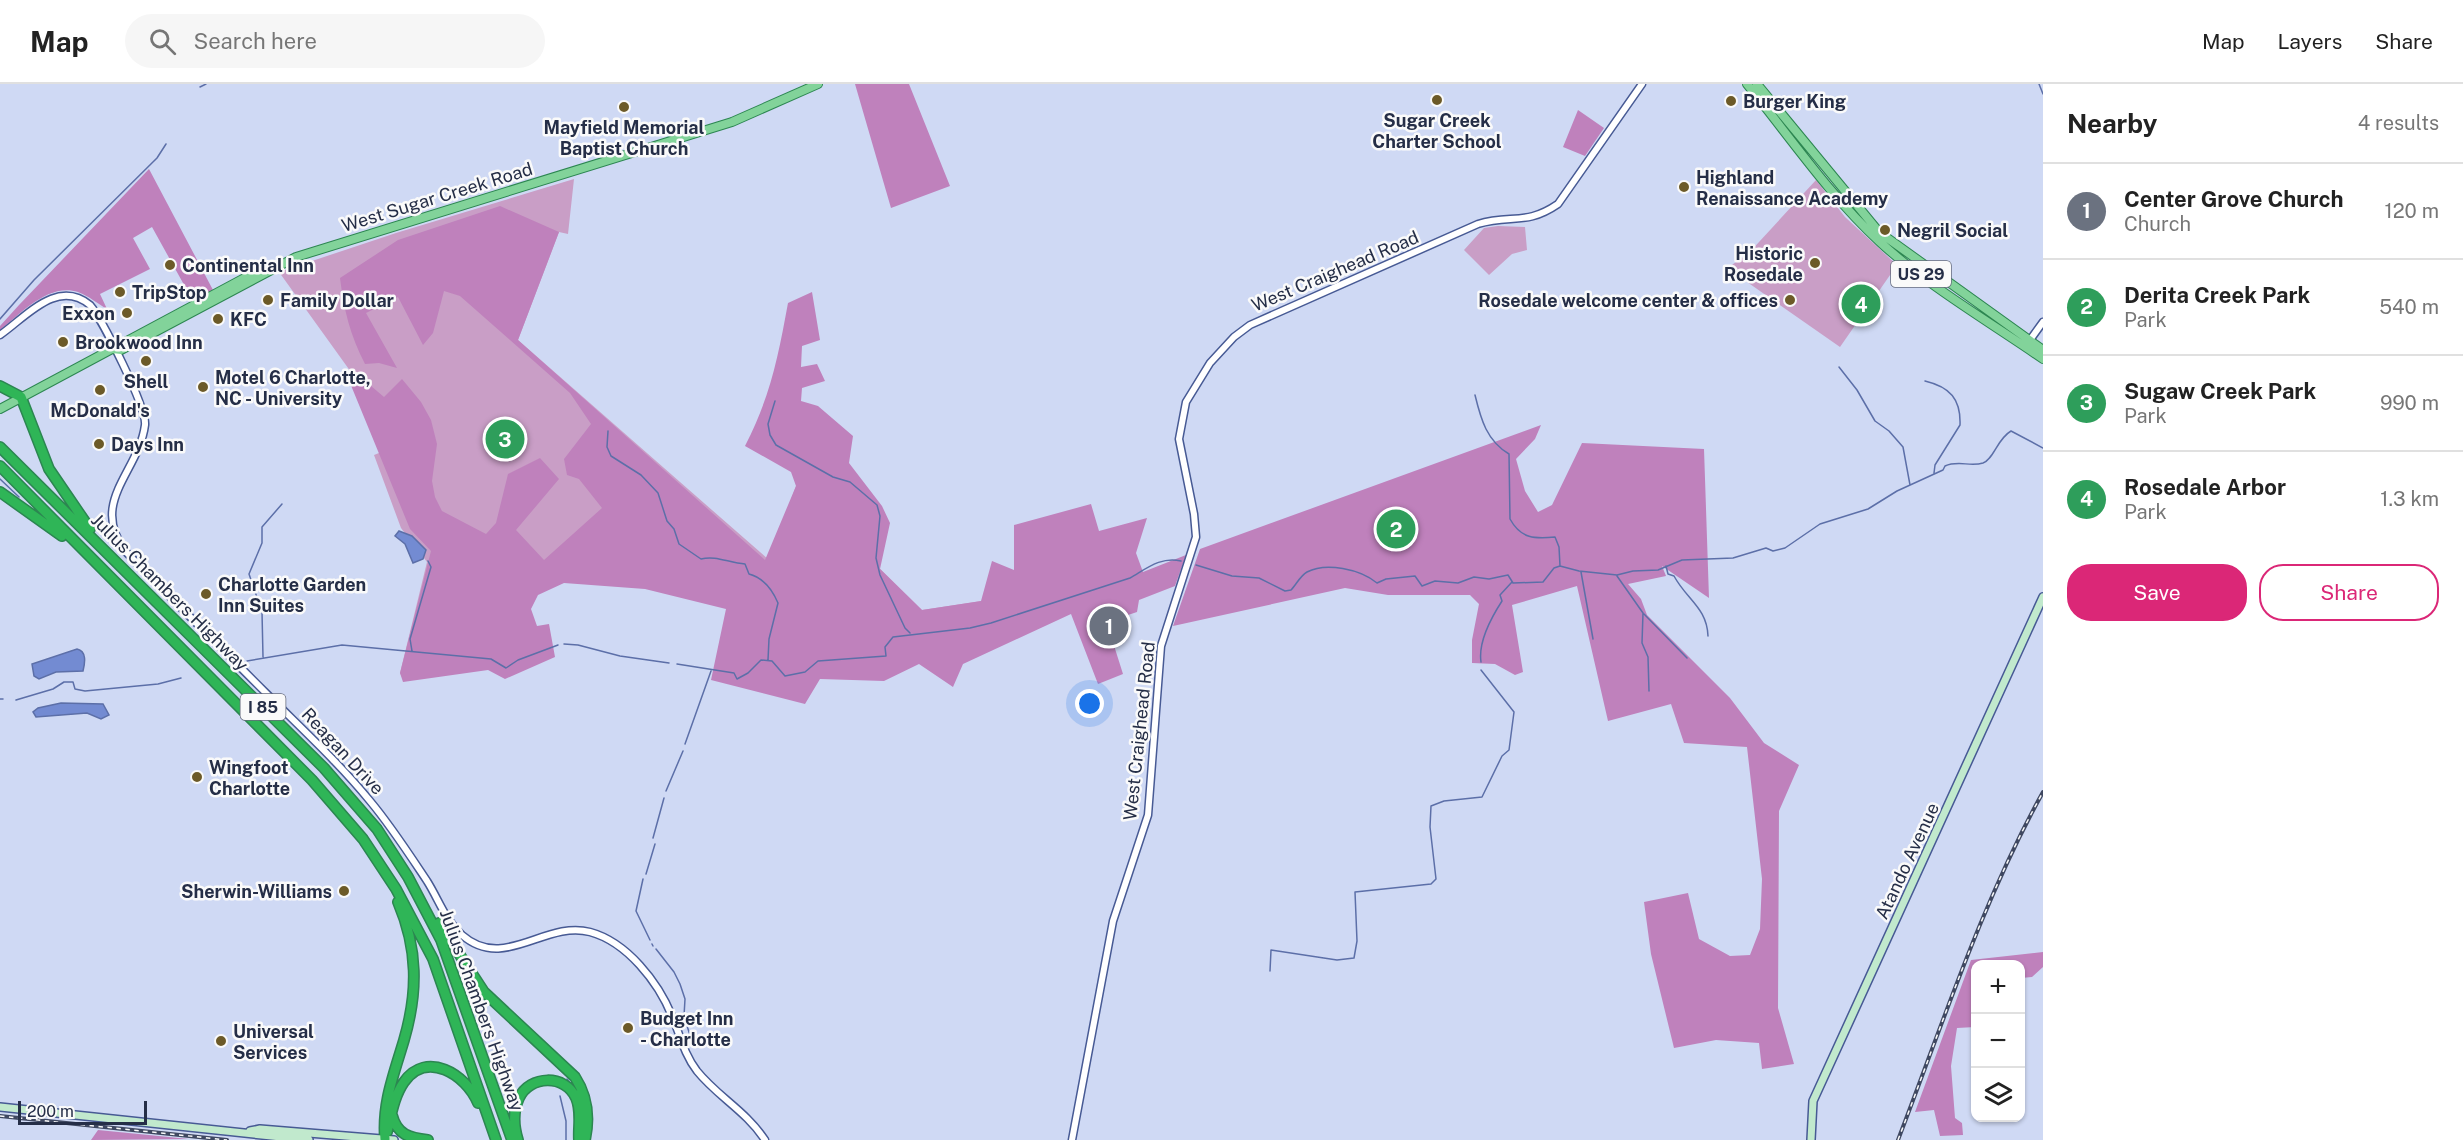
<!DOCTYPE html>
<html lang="en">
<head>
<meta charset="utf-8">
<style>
	:root { --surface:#fff; --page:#f6f6f6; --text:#222; --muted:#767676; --line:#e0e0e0; --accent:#db2777 }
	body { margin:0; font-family:"Public Sans",sans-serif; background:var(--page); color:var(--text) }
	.controls { position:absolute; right:18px; bottom:18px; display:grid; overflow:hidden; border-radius:12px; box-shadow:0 2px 4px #0004 }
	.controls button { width:54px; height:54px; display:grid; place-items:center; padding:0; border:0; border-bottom:2px solid var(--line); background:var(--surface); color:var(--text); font:30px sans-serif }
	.scale { position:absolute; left:18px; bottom:15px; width:129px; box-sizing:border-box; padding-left:6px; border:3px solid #252e47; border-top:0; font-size:16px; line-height:21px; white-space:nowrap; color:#252e47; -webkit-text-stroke:4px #fafafa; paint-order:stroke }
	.you { position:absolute; left:1090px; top:620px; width:21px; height:21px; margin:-15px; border:4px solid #fff; border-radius:50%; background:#1a73e8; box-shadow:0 0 0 9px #1a73e833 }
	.badge { display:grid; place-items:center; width:39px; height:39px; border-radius:50%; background:var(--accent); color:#fff; font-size:20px; font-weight:700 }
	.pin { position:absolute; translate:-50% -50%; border:3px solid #fff; box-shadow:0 2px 6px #0006 }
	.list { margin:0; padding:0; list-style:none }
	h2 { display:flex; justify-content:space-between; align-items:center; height:78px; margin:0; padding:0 24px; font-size:26px }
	h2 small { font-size:20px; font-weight:400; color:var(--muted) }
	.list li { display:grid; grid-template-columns:39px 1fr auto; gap:18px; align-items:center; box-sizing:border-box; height:96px; padding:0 24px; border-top:2px solid var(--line) }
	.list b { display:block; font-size:22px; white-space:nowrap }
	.list p { margin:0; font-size:20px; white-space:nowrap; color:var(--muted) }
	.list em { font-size:20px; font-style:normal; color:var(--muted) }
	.actions { display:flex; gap:12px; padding:18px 24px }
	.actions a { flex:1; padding:14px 0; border:2px solid var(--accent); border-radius:24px; text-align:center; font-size:21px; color:var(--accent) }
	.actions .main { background:var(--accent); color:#fff }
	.icon { flex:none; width:33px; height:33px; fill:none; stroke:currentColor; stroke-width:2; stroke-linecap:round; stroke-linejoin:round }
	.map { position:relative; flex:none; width:2043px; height:1056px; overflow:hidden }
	header { display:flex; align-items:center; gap:36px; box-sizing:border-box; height:84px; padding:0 30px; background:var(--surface); border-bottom:2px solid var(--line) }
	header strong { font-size:28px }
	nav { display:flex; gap:33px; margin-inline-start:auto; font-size:21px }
	.search { width:420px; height:54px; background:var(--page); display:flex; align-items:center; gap:15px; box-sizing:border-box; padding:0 21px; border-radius:33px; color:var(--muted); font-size:22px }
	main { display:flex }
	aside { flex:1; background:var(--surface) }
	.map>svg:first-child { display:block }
	.green { fill:#c99ec6 }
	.forest { fill:#bf81bc }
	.water { fill:#738bd2; stroke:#5c6fa8; stroke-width:1.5 }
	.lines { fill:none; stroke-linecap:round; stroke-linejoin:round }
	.stream { stroke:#5c6fa8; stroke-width:1.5 }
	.tertiary-casing { stroke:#475a94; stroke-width:9 }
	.secondary-casing { stroke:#475a94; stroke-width:10 }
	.primary-casing { stroke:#2c8651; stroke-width:10 }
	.motorway-casing { stroke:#2c8651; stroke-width:12 }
	.tertiary { stroke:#fff; stroke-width:6 }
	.secondary { stroke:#c1e9cd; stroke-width:7 }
	.primary { stroke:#82d39a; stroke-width:8 }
	.motorway { stroke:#2fb557; stroke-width:9 }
	.rail-casing { stroke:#3f4861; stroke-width:4 }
	.rail { stroke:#fafafa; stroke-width:1.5; stroke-dasharray:4.5; stroke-linecap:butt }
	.poi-dot { fill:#6c5a28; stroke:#fafafa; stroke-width:2 }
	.labels { text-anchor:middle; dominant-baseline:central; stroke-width:5; stroke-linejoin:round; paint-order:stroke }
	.shield { fill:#fafafa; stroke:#656b7d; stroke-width:1.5 }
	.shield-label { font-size:16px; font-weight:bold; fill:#252e47 }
	.poi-label { font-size:18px; font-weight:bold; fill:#252e47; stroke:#fafafa; text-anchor:start }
	.street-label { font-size:18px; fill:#252e47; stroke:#fafafa }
</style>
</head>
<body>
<header>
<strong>Map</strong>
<div class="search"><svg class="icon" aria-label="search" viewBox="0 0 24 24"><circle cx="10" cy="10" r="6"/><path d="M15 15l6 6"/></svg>Search here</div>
<nav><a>Map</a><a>Layers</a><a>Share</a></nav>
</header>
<main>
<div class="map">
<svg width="2043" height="1056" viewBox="0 0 2043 1056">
	<rect width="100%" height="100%" fill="#cfd9f4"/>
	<!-- green -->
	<path class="green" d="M574 95 568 150 559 148 518 256 769 476 796 402 922 526 995 515 984 539 753 505 541 497 402 593 400 589 427 478 401 444 374 371 384 367 361 302 279 188 396 149Z
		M1816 96 1845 133 1897 181 1840 263 1727 184 1747 171Z
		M1498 142 1525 143 1527 166 1512 170 1489 191 1464 166 1484 144Z"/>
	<!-- forest -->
	<path class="forest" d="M855 0H909L950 102 891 124Z
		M1578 26 1604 44 1585 72 1563 63Z
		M149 85 213 206 193 217 152 143 133 154 150 185 100 210 107 225C98 220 89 212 78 208 48 199 22 229 0 246V242L19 221Z
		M500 122 559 148 518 256 765 476 796 402 791 388 745 362C771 311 778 273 788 219L812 208 820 256 802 262 801 283 817 280 825 297 802 304 801 317 818 322 853 352 849 379 882 422 890 439 880 485 922 526 981 517 992 477 1014 486V441L1091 420 1099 447 1147 434 1136 469 1143 488 1186 471 1175 502 1139 516 1137 528 1128 531 1124 548 1111 552 1123 590 1098 600 1071 530 963 580 953 603 919 580 884 597 820 595 805 620 711 596 726 525 645 505 564 499 538 511 531 525 537 542 549 540 555 573 505 595 488 586 403 598 400 589 431 467 410 445 350 299 371 302 384 313 402 295 421 318 431 336 437 360 432 397 435 413 442 427 486 450 496 439 508 390 540 374 559 395 516 446 544 476 602 424 579 395 567 391 564 375 591 340 570 309 460 212 444 207 433 249 423 261 398 213 366 229 397 284 379 279 365 280C350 251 344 226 340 194L398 156Z
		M1541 341 1535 355 1516 375 1525 407 1538 428 1552 421 1582 359 1704 365 1709 514 1662 482 1666 492 1628 500 1641 515 1647 531 1730 614 1764 659 1799 681 1779 727 1778 924 1794 980 1762 985 1759 959 1716 956 1674 964 1651 870 1644 818 1688 809 1699 855 1730 872 1750 871 1760 845 1762 795 1747 663 1684 659 1671 620 1608 637 1577 502 1512 521 1523 588 1515 591 1495 580 1472 579V556L1479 520 1470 511H1388L1345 504 1173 542 1200 465Z
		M2043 868V883L2032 893 2021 894 2020 880H1976L1975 943 1957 944 1951 982 1955 1034 1962 1039 1963 1051 1940 1052 1934 1026 1915 1028 1971 876Z
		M98 1046 189 1055 91 1056Z"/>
	<!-- water -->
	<path class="water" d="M399 447 412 452 426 466 423 475 413 479 405 460 395 452Z
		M77 565C87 567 85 579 83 587L56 588 39 595 34 592 32 580Z
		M61 619 103 620 109 631 101 635 87 629 36 633 33 628 38 624Z"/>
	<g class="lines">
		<!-- stream -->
		<path class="stream" d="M2039 0 2043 10
			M200 3 206 0
			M0 235 34 196 157 74 166 60
			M1839 283 1857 306 1875 337 1889 347 1903 363 1910 401
			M1925 297C1950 303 1961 315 1960 341L1935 381 1934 389
			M1475 311C1481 336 1487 357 1509 370L1510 435C1521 455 1535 455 1555 453L1559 463 1560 482
			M775 317 768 340 770 351 776 361 833 393 850 398 877 421 880 432 876 474 880 491 905 544 910 549
			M608 347 607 363 611 372 641 391 658 409 667 437 674 445 679 460 701 475C716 471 729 479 745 480L749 490C764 494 772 505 778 519L769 555 768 576
			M0 395 19 413
			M1196 481 1232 492 1259 494 1285 507 1291 506C1296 501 1300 492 1307 488 1326 478 1360 485 1377 499L1386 495 1415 492 1422 502 1435 497 1458 499 1474 493 1489 495 1508 491 1513 499 1543 498 1554 484 1560 482 1579 487 1617 491 1633 487 1658 486 1682 476 1733 474 1766 464 1773 467 1785 464 1820 440 1868 425 1897 407 1943 386 1945 382C1958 376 1970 383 1983 379 1994 375 1997 355 2011 347L2043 364
			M1666 482 1668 490 1674 492C1687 516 1707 524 1708 552
			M1581 488 1593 555
			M1617 492 1643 529 1642 559 1648 573 1649 607
			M1644 530 1687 574
			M564 560 578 561 620 572 669 579
			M412 567 410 555 431 483 428 477
			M263 573 262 528 249 490 262 459V443L282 420
			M247 577 342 561 491 575 506 584 518 576 558 561
			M1481 578C1478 558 1491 534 1502 517L1500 511 1512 498
			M677 580 734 589 737 595 748 589 761 576 772 577 785 592 805 588 818 577 886 572 885 563 893 553 970 544 991 539 1130 494C1146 485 1161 472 1181 477
			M0 615H3
			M16 616 53 605 64 598H73L75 605 85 607 158 600 181 594
			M685 660 711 587
			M666 707 683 667
			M653 754 664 714
			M646 790 655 760
			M643 795 636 827 650 856
			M652 860 653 862
			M656 865 674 888 680 900 685 915 684 932 693 961
			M1270 887 1271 866 1337 876 1354 874 1357 857 1355 808 1431 800 1436 795 1430 743 1431 722 1444 717 1482 713 1502 672 1509 666 1514 628 1481 586
			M567 995 574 1003
			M560 1012 566 1037V1056"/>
		<defs>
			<path id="tertiary" d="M0 251C26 233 57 194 90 221 102 235 147 324 145 341 139 388 88 418 126 468 173 516 220 563 267 610 302 645 339 679 370 717 391 742 409 770 427 797 439 816 445 836 462 851 504 888 545 836 590 848 627 858 658 898 672 932 680 951 684 970 697 987 718 1013 746 1027 765 1056
				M2030 256 2043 238
				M1072 1056 1113 837 1148 731 1161 562 1196 453 1194 430 1179 355 1186 318 1210 279 1234 253 1250 241 1478 140C1511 130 1526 142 1558 120L1642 0"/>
			<path id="secondary" d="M0 1023 309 1056
				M250 1047 260 1045 394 1056
				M1811 1056 1813 1017 2043 513"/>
			<path id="primary" d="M1747 0C1790 53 1830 112 1880 158 1925 200 1991 239 2043 275
				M1757 0 1879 148 2043 266
				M113 265 121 266 296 173 732 38 818 0
				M0 325 265 183 269 185"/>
			<path id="motorway" d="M0 302 21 313 49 385 90 445
				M0 363 324 684 377 745 408 793 441 856 512 1056
				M0 382 312 696 363 755 396 805 433 875 496 1056
				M0 408 62 452
				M439 839 484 908 575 993C588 1013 590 1033 585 1056
				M392 1031C397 1051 410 1054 428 1056
				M387 1048C391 1032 394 1012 404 998 426 966 466 990 478 1019
				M385 1055C382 1019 394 990 404 956 418 908 418 865 398 818
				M518 1056C514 1043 513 1027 519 1014 530 991 565 990 576 1014 582 1028 578 1042 579 1056"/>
		</defs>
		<!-- tertiary casing -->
		<use href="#tertiary" class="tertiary-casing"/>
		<!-- secondary casing -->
		<use href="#secondary" class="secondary-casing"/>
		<!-- primary casing -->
		<use href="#primary" class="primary-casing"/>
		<!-- motorway casing -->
		<use href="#motorway" class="motorway-casing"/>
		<!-- tertiary -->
		<use href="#tertiary" class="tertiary"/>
		<!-- secondary -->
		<use href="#secondary" class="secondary"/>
		<!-- primary -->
		<use href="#primary" class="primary"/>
		<!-- motorway -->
		<use href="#motorway" class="motorway"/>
		<defs>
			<path id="rail" d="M0 1032 227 1056
				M1898 1056C1943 939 1982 818 2043 708"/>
		</defs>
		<!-- rail casing -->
		<use href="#rail" class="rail-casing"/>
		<!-- rail -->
		<use href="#rail" class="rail"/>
	</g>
	<!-- markers -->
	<g class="poi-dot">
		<circle cx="1437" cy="16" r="6"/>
		<circle cx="1731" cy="17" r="6"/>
		<circle cx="624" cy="23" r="6"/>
		<circle cx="1684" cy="103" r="6"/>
		<circle cx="1885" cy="146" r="6"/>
		<circle cx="1815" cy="179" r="6"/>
		<circle cx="170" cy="181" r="6"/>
		<circle cx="120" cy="208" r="6"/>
		<circle cx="268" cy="216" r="6"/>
		<circle cx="1790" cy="216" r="6"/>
		<circle cx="127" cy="229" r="6"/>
		<circle cx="218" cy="235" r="6"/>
		<circle cx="63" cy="258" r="6"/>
		<circle cx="146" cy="277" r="6"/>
		<circle cx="203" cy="303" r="6"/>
		<circle cx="100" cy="306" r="6"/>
		<circle cx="99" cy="360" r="6"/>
		<circle cx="206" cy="510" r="6"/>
		<circle cx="197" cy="693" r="6"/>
		<circle cx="344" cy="807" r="6"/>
		<circle cx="628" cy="944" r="6"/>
		<circle cx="221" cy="957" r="6"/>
	</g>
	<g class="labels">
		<!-- shield labels -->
		<g class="shield">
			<rect x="1891" y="177" width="60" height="26" rx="4.5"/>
			<rect x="240.5" y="610" width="45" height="26" rx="4.5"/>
		</g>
		<g class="shield-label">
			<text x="1921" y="190">US 29</text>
			<text x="263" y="623">I 85</text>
		</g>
		<!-- poi labels -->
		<g class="poi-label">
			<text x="1743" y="17">Burger King</text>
			<text x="1437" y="36" text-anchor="middle">Sugar Creek<tspan x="1437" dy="21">Charter School</tspan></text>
			<text x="624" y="43" text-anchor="middle">Mayfield Memorial<tspan x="624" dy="21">Baptist Church</tspan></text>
			<text x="1696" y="93">Highland<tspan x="1696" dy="21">Renaissance Academy</tspan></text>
			<text x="1897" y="146">Negril Social</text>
			<text x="1803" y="169" text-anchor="end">Historic<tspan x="1803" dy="21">Rosedale</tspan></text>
			<text x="182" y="181">Continental Inn</text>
			<text x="132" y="208">TripStop</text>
			<text x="280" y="216">Family Dollar</text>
			<text x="1778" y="216" text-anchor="end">Rosedale welcome center &amp; offices</text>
			<text x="115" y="229" text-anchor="end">Exxon</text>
			<text x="230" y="235">KFC</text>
			<text x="75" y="258">Brookwood Inn</text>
			<text x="215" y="293">Motel 6 Charlotte,<tspan x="215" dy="21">NC - University</tspan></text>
			<text x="146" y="297" text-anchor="middle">Shell</text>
			<text x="100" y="326" text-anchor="middle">McDonald's</text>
			<text x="111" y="360">Days Inn</text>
			<text x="218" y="500">Charlotte Garden<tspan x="218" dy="21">Inn Suites</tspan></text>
			<text x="209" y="683">Wingfoot<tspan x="209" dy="21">Charlotte</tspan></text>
			<text x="332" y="807" text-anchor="end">Sherwin-Williams</text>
			<text x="640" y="934">Budget Inn<tspan x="640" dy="21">- Charlotte</tspan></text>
			<text x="233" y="947">Universal<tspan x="233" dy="21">Services</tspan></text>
		</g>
		<!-- street labels -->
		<g class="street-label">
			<text transform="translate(437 113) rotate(-17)">West Sugar Creek Road</text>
			<text transform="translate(1335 187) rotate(-23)">West Craighead Road</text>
			<text transform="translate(170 508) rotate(45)">Julius Chambers Highway</text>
			<text transform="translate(1139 647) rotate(-84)">West Craighead Road</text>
			<text transform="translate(343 667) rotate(47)">Reagan Drive</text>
			<text transform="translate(1907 777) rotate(-65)">Atando Avenue</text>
			<text transform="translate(482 926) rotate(70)">Julius Chambers Highway</text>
		</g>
	</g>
</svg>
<div class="controls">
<button>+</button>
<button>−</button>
<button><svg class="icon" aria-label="layers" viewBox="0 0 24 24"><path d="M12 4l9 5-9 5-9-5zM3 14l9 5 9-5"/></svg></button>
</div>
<div class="scale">200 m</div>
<div class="you"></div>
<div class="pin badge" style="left:1109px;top:542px;background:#6b7280">1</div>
<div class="pin badge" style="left:1396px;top:445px;background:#2e9e5b">2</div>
<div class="pin badge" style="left:505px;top:355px;background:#2e9e5b">3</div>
<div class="pin badge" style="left:1861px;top:220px;background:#2e9e5b">4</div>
</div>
<aside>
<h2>Nearby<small>4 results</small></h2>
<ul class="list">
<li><span class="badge" style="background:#6b7280">1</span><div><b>Center Grove Church</b><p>Church</p></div><em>120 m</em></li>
<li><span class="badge" style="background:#2e9e5b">2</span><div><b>Derita Creek Park</b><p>Park</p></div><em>540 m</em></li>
<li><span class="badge" style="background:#2e9e5b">3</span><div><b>Sugaw Creek Park</b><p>Park</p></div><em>990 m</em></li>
<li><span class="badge" style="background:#2e9e5b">4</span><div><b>Rosedale Arbor</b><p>Park</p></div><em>1.3 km</em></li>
</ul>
<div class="actions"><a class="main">Save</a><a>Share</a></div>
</aside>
</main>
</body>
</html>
